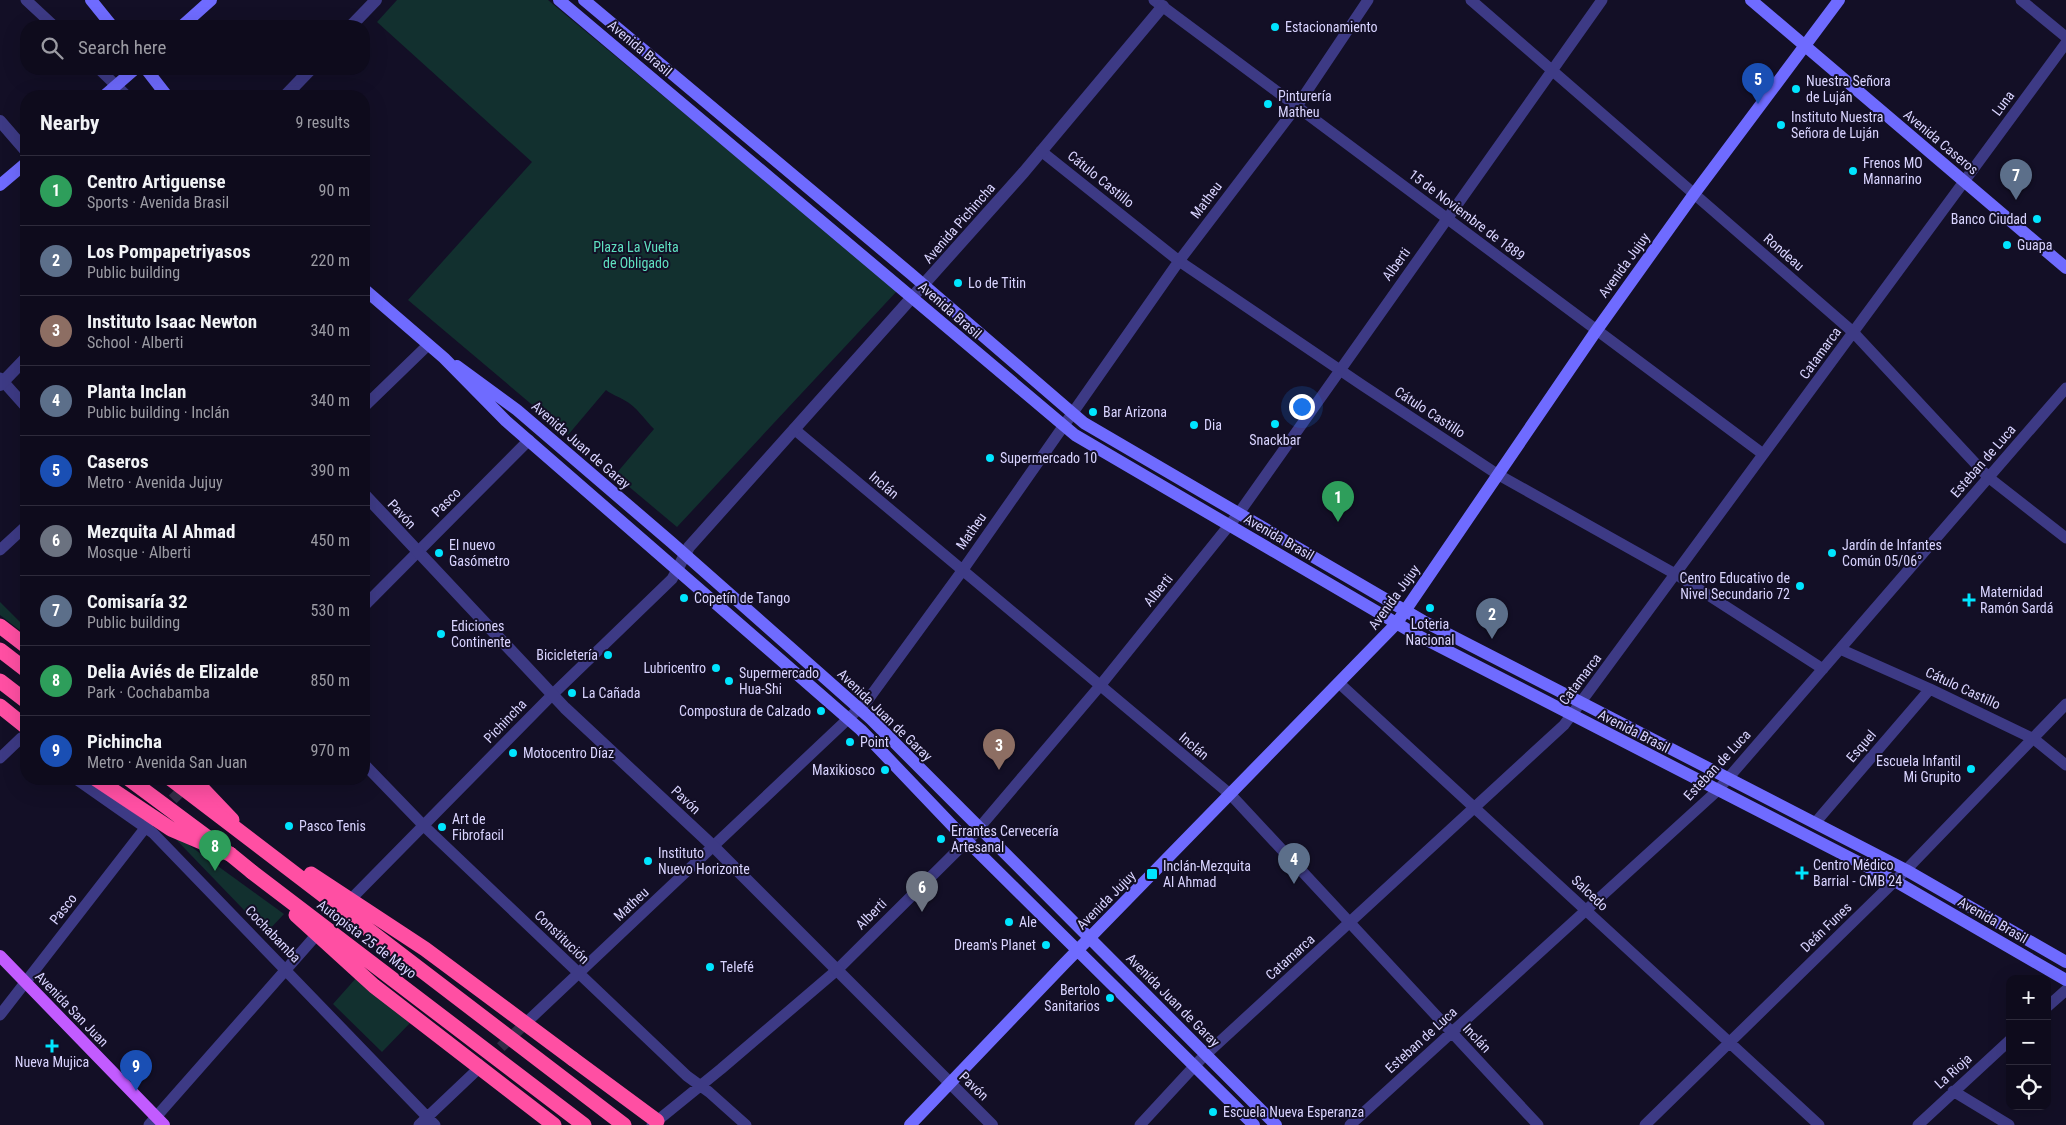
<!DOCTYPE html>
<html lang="en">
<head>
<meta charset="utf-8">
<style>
	:root { --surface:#0e0b1c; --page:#171425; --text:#f1f3f6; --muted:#9b9ba3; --line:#2e2b3b; --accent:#8c9099 }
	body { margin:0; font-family:"Roboto Condensed",sans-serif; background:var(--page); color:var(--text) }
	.controls { position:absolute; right:15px; bottom:15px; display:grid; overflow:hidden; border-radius:10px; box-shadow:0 5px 20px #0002 }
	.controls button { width:45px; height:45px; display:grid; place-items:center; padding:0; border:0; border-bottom:1px solid var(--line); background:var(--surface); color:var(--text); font:25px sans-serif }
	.you { position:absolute; left:1301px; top:406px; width:18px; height:18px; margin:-12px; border:4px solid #fff; border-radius:50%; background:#1a73e8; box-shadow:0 0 0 8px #1a73e833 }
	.badge { display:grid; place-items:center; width:32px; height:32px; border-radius:50%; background:var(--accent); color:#fff; font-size:16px; font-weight:700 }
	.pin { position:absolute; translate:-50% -41px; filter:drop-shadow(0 1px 2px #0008) }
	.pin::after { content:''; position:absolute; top:26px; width:18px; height:15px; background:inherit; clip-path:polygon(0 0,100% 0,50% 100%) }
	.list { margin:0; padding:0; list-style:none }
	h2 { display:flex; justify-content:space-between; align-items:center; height:65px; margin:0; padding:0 20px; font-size:21px }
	h2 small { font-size:16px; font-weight:400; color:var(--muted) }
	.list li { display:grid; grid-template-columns:32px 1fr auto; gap:15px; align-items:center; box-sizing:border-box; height:70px; padding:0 20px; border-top:1px solid var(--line) }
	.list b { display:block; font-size:19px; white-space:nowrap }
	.list p { margin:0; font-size:16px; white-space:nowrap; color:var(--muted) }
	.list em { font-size:16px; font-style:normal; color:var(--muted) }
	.icon { flex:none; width:28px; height:28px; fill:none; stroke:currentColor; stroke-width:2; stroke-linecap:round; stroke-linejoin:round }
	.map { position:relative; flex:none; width:2066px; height:1125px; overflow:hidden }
	.search { position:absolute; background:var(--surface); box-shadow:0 5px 20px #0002; left:20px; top:20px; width:350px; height:55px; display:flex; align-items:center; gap:12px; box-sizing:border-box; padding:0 18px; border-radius:20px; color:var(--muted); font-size:19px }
	.panel { position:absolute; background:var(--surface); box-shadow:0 5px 20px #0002; left:20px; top:90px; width:350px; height:695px; border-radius:20px }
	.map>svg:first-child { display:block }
	.green { fill:#12302f }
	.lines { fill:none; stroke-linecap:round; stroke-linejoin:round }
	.minor-tunnel { stroke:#312d47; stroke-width:11; stroke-dasharray:11 5.5; stroke-linecap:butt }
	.minor { stroke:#3d3a85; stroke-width:11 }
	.tertiary { stroke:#3d3a85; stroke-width:12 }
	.secondary { stroke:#6f6bff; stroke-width:12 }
	.primary { stroke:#c25bff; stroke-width:12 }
	.motorway { stroke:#ff4fa3; stroke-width:15 }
	.motorway-bridge { stroke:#ff4fa3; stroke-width:15 }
	.poi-dot { fill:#00e5ff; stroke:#130f26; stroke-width:2 }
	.labels { text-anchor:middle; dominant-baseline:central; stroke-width:4; stroke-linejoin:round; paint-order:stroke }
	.poi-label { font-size:14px; fill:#d9d4ff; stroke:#130f26; text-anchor:start }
	.street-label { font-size:14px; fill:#d9d4ff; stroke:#130f26 }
	.park-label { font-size:14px; fill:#5fe0c0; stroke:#130f26 }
</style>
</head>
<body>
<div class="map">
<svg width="2066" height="1125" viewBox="0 0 2066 1125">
	<rect width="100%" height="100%" fill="#130f26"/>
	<!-- green -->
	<path class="green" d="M397 0H548L897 291 677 527 615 475 654 429C644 419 637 407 624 400 618 396 612 395 606 390L568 435 408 300 532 162 377 22Z
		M0 602 22 624 26 621V635L0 615Z
		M164 827 284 914 266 933Z
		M357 977 410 1023 382 1052 333 1004Z"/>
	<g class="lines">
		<!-- minor-tunnel -->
		<path class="minor-tunnel" d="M161 811 188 784
			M320 931 347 903
			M477 1070 530 1019"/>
		<!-- minor -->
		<path class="minor" d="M26 0 54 26
			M1154 0 1763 454
			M1471 0 1853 332 1988 477 2066 538
			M2021 0 2066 37
			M99 69 127 96
			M1041 151 1179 261 1362 385 1497 474 1677 575 1823 669
			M0 378 26 407
			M364 407 428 345
			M794 429 1231 795 1538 1125
			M0 550 26 526
			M364 606 529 440
			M1840 649 1930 689 2034 739 2066 765
			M1339 683 1819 1125
			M0 758 21 738 26 742
			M364 764 424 826 687 1076 709 1092 746 1125
			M76 779 153 833 435 1125
			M1815 823 1930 689
			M354 896 553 694 672 579 677 570
			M2047 1007 2066 990
			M0 1015 149 823
			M530 1019 867 701 962 571 1179 261 1297 106 1368 0
			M1953 1091 2009 1125
			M149 1125 312 940
			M419 1125 477 1070
			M652 1125 721 1069 837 970 974 834 1099 687 1239 513 1602 0
			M1140 1125 1201 1059 1564 725 2066 43
			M1350 1125 1717 791 2066 388
			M1645 1125 1906 870 2066 704
			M1918 1125 2010 1040"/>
		<!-- tertiary -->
		<path class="tertiary" d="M351 26 376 0
			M285 96 311 69
			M0 121 26 151
			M0 385 26 358
			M364 494 565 708 714 847 992 1125
			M677 570 689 547 1024 172 1163 6"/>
		<!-- secondary -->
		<path class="secondary" d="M91 0 112 26
			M559 0 1075 435 1415 634 1895 881 2066 980
			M584 0 911 274 1084 423 1423 621 1906 870 2066 962
			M1751 0 2066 268
			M182 26 211 0
			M146 69 167 96
			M104 96 135 69
			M0 185 26 163
			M364 289 444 358 506 421 861 730 967 841 1254 1125
			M457 366 517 410 671 542 871 719 1276 1125
			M910 1125 1063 965 1396 624 1596 331 1694 194 1839 0"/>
		<!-- primary -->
		<path class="primary" d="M0 956 164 1125"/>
		<!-- motorway -->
		<path class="motorway" d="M0 626 26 646
			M0 650 26 670
			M0 681 26 701
			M0 706 26 727
			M193 779 232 820
			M230 854 252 872
			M573 1059 657 1121"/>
		<!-- motorway-bridge -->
		<path class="motorway-bridge" d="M96 779 171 829 230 854
			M129 779 211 840
			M171 779 624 1125
			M252 872 584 1125
			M311 874 425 949 573 1059
			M296 915 374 986 554 1125"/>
	</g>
	<!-- markers -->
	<g class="poi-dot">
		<circle cx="1275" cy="27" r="5"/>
		<circle cx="1796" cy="89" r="5"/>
		<circle cx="1268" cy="104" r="5"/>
		<circle cx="1781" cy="125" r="5"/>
		<circle cx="1853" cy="171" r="5"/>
		<circle cx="2037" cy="219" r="5"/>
		<circle cx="2007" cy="245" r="5"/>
		<circle cx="958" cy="283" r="5"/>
		<circle cx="1093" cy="412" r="5"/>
		<circle cx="1275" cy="424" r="5"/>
		<circle cx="1194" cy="425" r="5"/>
		<circle cx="990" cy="458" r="5"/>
		<circle cx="439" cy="553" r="5"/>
		<circle cx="1832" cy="553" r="5"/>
		<circle cx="1800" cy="586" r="5"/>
		<circle cx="684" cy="598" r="5"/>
		<path d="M1966.5 592.5h5v5h5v5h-5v5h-5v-5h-5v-5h5z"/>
		<circle cx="1430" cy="608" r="5"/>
		<circle cx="441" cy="634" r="5"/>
		<circle cx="608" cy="655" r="5"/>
		<circle cx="716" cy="668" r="5"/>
		<circle cx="729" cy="681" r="5"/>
		<circle cx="572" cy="693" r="5"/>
		<circle cx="821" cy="711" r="5"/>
		<circle cx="850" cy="742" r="5"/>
		<circle cx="513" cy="753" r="5"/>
		<circle cx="1971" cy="769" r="5"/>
		<circle cx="885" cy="770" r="5"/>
		<circle cx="289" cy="826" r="5"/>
		<circle cx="442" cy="827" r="5"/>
		<circle cx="941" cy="839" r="5"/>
		<circle cx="648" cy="861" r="5"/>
		<path d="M1799.5 865.5h5v5h5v5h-5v5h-5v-5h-5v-5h5z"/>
		<rect x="1146" y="868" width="12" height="12" rx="2.5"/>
		<circle cx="1009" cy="922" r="5"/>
		<circle cx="1046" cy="945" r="5"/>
		<circle cx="710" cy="967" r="5"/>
		<circle cx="1110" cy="998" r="5"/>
		<path d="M49.5 1038.5h5v5h5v5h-5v5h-5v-5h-5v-5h5z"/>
		<circle cx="1213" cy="1112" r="5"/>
	</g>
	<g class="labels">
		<!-- poi labels -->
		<g class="poi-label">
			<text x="1285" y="27">Estacionamiento</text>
			<text x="1806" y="81">Nuestra Señora<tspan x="1806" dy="16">de Luján</tspan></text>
			<text x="1278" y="96">Pinturería<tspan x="1278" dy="16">Matheu</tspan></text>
			<text x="1791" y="117">Instituto Nuestra<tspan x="1791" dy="16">Señora de Luján</tspan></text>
			<text x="1863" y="163">Frenos MO<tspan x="1863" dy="16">Mannarino</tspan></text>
			<text x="2027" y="219" text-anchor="end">Banco Ciudad</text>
			<text x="2017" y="245">Guapa</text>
			<text x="968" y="283">Lo de Titin</text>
			<text x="1103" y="412">Bar Arizona</text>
			<text x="1204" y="425">Dia</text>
			<text x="1275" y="440" text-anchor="middle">Snackbar</text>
			<text x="1000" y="458">Supermercado 10</text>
			<text x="449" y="545">El nuevo<tspan x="449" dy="16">Gasómetro</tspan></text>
			<text x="1842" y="545">Jardín de Infantes<tspan x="1842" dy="16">Común 05/06°</tspan></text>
			<text x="1790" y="578" text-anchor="end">Centro Educativo de<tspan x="1790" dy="16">Nivel Secundario 72</tspan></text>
			<text x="1980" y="592">Maternidad<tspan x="1980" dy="16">Ramón Sardá</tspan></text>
			<text x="694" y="598">Copetín de Tango</text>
			<text x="1430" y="624" text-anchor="middle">Loteria<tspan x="1430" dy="16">Nacional</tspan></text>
			<text x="451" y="626">Ediciones<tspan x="451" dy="16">Continente</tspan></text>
			<text x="598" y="655" text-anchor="end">Bicicletería</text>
			<text x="706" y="668" text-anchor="end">Lubricentro</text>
			<text x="739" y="673">Supermercado<tspan x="739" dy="16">Hua-Shi</tspan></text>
			<text x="582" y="693">La Cañada</text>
			<text x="811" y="711" text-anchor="end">Compostura de Calzado</text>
			<text x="860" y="742">Point</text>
			<text x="523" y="753">Motocentro Díaz</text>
			<text x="1961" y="761" text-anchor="end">Escuela Infantil<tspan x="1961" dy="16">Mi Grupito</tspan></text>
			<text x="875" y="770" text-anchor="end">Maxikiosco</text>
			<text x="452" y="819">Art de<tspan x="452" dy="16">Fibrofacil</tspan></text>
			<text x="299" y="826">Pasco Tenis</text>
			<text x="951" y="831">Errantes Cervecería<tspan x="951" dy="16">Artesanal</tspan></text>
			<text x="658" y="853">Instituto<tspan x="658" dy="16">Nuevo Horizonte</tspan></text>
			<text x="1813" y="865">Centro Médico<tspan x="1813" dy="16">Barrial - CMB 24</tspan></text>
			<text x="1163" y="866">Inclán-Mezquita<tspan x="1163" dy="16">Al Ahmad</tspan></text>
			<text x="1019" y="922">Ale</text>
			<text x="1036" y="945" text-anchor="end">Dream's Planet</text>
			<text x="720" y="967">Telefé</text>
			<text x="1100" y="990" text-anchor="end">Bertolo<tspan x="1100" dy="16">Sanitarios</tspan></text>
			<text x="52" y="1062" text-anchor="middle">Nueva Mujica</text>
			<text x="1223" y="1112">Escuela Nueva Esperanza</text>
		</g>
		<!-- street labels -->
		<g class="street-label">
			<text transform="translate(640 48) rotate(40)">Avenida Brasil</text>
			<text transform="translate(2003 103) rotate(-53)">Luna</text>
			<text transform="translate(1941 142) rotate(40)">Avenida Caseros</text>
			<text transform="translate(1101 179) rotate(39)">Cátulo Castillo</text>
			<text transform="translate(1206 200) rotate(-53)">Matheu</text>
			<text transform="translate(1467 215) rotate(37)">15 de Noviembre de 1889</text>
			<text transform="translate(959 223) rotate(-49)">Avenida Pichincha</text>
			<text transform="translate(1784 252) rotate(41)">Rondeau</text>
			<text transform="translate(1396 264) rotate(-54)">Alberti</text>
			<text transform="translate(1624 265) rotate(-54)">Avenida Jujuy</text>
			<text transform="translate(950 310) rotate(41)">Avenida Brasil</text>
			<text transform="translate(1820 353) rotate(-54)">Catamarca</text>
			<text transform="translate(1430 412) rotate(33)">Cátulo Castillo</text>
			<text transform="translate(581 445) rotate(41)">Avenida Juan de Garay</text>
			<text transform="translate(1983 461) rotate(-49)">Esteban de Luca</text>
			<text transform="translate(884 485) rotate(40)">Inclán</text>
			<text transform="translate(446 502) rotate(-45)">Pasco</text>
			<text transform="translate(402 514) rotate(47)">Pavón</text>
			<text transform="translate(971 531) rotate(-55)">Matheu</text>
			<text transform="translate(1279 537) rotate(30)">Avenida Brasil</text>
			<text transform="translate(1158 590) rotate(-51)">Alberti</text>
			<text transform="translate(1394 597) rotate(-54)">Avenida Jujuy</text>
			<text transform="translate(1580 679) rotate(-53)">Catamarca</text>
			<text transform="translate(1963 688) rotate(25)">Cátulo Castillo</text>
			<text transform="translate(885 715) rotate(44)">Avenida Juan de Garay</text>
			<text transform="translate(505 721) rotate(-46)">Pichincha</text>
			<text transform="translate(1634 731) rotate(27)">Avenida Brasil</text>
			<text transform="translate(1194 746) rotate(40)">Inclán</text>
			<text transform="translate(1861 746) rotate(-49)">Esquel</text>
			<text transform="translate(1717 765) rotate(-47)">Esteban de Luca</text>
			<text transform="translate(686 800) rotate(43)">Pavón</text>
			<text transform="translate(1590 893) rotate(43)">Salcedo</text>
			<text transform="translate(1106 900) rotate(-45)">Avenida Jujuy</text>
			<text transform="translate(631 904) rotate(-43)">Matheu</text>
			<text transform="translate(63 909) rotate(-52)">Pasco</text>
			<text transform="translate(871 914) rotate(-45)">Alberti</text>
			<text transform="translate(1993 920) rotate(30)">Avenida Brasil</text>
			<text transform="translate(1826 927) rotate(-44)">Deán Funes</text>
			<text transform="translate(273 934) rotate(46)">Cochabamba</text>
			<text transform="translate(562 937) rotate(44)">Constitución</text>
			<text transform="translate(367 939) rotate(37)">Autopista 25 de Mayo</text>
			<text transform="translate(1290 957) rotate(-42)">Catamarca</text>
			<text transform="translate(1173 1000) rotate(45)">Avenida Juan de Garay</text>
			<text transform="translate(72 1009) rotate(46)">Avenida San Juan</text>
			<text transform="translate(1477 1038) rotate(47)">Inclán</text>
			<text transform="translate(1421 1040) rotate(-42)">Esteban de Luca</text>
			<text transform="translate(1953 1071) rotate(-42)">La Rioja</text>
			<text transform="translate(974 1086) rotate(44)">Pavón</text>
		</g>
		<!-- park labels -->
		<g class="park-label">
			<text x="636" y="247">Plaza La Vuelta<tspan x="636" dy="16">de Obligado</tspan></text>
		</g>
	</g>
</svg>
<div class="controls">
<button>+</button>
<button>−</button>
<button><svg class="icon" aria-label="locate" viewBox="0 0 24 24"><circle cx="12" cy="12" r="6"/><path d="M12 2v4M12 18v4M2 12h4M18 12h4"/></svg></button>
</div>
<div class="you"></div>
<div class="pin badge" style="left:1338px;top:522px;background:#2e9e5b">1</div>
<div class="pin badge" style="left:1492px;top:639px;background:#5c6f8a">2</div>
<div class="pin badge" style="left:999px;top:770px;background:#8d6e63">3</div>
<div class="pin badge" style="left:1294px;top:884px;background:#5c6f8a">4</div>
<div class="pin badge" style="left:1758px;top:104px;background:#1a4fb4">5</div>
<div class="pin badge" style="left:922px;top:912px;background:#6b7280">6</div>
<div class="pin badge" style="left:2016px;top:200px;background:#5c6f8a">7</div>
<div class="pin badge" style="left:215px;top:871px;background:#2e9e5b">8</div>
<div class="pin badge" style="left:136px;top:1091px;background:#1a4fb4">9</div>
<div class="search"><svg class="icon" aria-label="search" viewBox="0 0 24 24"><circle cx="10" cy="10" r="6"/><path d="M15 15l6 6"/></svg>Search here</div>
<section class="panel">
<h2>Nearby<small>9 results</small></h2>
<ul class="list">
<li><span class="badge" style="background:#2e9e5b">1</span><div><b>Centro Artiguense</b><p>Sports · Avenida Brasil</p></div><em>90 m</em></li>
<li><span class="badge" style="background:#5c6f8a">2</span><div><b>Los Pompapetriyasos</b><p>Public building</p></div><em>220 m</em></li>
<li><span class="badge" style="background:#8d6e63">3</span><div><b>Instituto Isaac Newton</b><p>School · Alberti</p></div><em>340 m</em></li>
<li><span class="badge" style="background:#5c6f8a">4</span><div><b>Planta Inclan</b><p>Public building · Inclán</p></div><em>340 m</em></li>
<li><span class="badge" style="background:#1a4fb4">5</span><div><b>Caseros</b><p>Metro · Avenida Jujuy</p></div><em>390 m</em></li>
<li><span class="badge" style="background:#6b7280">6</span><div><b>Mezquita Al Ahmad</b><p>Mosque · Alberti</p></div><em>450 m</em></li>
<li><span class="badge" style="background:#5c6f8a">7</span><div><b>Comisaría 32</b><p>Public building</p></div><em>530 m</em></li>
<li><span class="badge" style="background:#2e9e5b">8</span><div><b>Delia Aviés de Elizalde</b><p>Park · Cochabamba</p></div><em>850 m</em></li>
<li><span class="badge" style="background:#1a4fb4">9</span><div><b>Pichincha</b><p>Metro · Avenida San Juan</p></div><em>970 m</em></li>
</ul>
</section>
</div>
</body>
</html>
